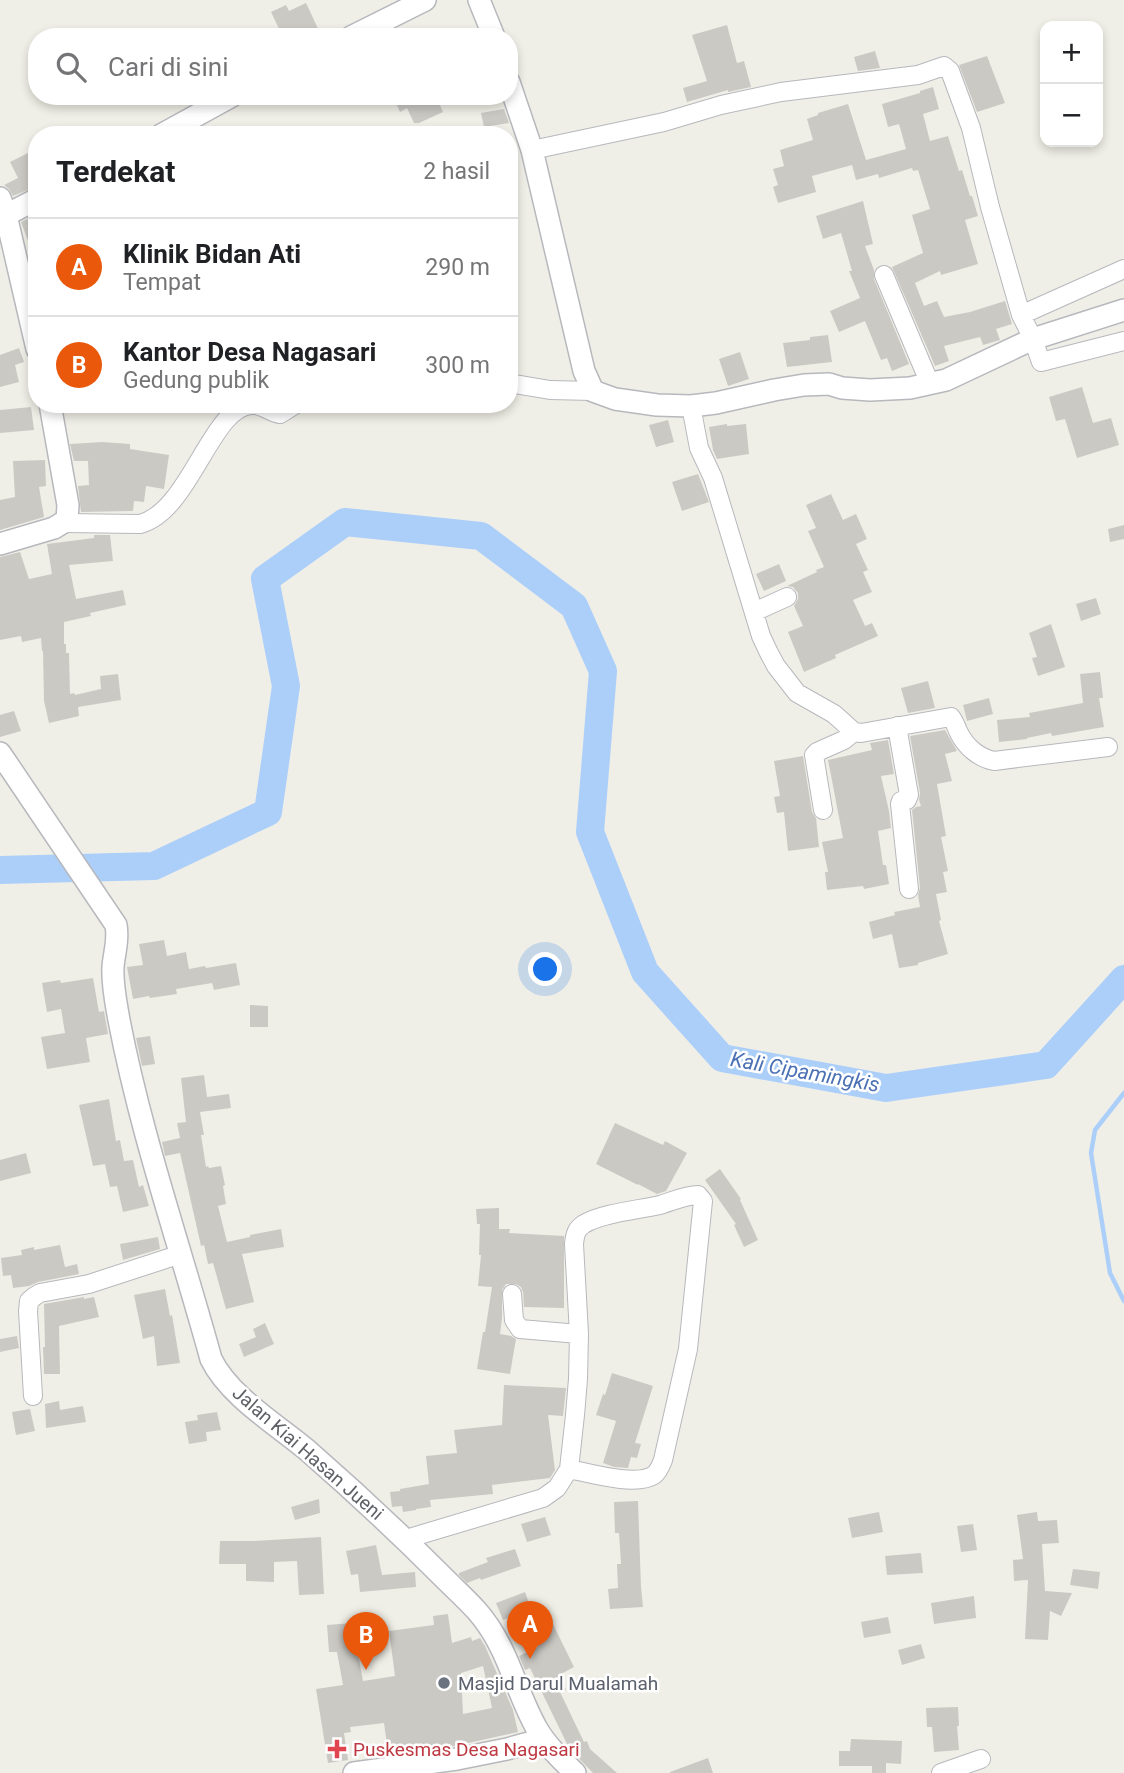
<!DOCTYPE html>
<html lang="id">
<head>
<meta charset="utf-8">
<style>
	:root { --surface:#fff; --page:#f6f6f6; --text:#202124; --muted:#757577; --line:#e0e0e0; --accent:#ea580c }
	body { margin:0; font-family:Roboto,sans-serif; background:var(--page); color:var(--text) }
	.controls { position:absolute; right:21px; top:21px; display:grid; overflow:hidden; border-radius:14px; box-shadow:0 4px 10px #0003 }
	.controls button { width:63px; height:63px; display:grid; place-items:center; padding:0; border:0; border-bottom:2px solid var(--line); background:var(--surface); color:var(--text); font:35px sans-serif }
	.you { position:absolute; left:546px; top:970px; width:24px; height:24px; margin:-18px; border:5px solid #fff; border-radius:50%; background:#1a73e8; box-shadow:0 0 0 10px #1a73e833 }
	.badge { display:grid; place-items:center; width:46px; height:46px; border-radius:50%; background:var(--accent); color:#fff; font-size:23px; font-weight:700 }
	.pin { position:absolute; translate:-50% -58px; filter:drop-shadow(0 2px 4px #0008) }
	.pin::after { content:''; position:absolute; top:37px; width:24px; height:21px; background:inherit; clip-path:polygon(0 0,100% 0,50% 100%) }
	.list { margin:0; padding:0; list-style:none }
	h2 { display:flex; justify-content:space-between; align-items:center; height:91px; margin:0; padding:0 28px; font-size:30px }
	h2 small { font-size:23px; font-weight:400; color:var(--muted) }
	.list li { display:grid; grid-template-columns:46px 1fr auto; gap:21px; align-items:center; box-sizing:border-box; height:98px; padding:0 28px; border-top:2px solid var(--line) }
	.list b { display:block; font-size:26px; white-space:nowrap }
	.list p { margin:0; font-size:23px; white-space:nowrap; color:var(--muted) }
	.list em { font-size:23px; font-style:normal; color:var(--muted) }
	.icon { flex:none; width:38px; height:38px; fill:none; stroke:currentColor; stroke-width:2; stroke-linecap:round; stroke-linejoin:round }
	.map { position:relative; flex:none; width:1124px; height:1773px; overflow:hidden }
	.search { position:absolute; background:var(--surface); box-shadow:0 4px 10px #0003; left:28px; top:28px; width:490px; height:77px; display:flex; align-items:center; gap:18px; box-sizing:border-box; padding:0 24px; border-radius:28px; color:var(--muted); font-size:26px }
	.panel { position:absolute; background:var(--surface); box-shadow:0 4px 10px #0003; left:28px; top:126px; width:490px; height:287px; border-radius:28px }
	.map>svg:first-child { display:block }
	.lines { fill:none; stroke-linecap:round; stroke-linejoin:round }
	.stream { stroke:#accffa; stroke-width:4.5 }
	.river { stroke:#accffa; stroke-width:28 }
	.building { fill:#cbc9c4; fill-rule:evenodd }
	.minor-casing { stroke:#b7b8bd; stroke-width:20 }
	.tertiary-casing { stroke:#b7b8bd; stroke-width:24 }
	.minor { stroke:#fff; stroke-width:18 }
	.tertiary { stroke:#fff; stroke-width:21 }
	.worship-dot { fill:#6b7280; stroke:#fff; stroke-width:2.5 }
	.health-dot { fill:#e0444e; stroke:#fff; stroke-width:2.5 }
	.labels { text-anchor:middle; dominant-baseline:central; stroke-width:5; stroke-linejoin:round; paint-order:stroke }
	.street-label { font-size:19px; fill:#5e6166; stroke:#fff }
	.worship-label { font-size:19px; fill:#5b616d; stroke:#fff; text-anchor:start }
	.health-label { font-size:19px; fill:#be3a42; stroke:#fff; text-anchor:start }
	.water-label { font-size:21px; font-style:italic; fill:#4c72b5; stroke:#fff }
</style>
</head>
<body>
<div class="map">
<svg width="1124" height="1773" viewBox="0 0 1124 1773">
	<rect width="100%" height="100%" fill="#f0efe7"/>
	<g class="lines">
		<!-- stream -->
		<path class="stream" d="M1124 1093 1095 1130 1091 1153 1110 1273 1124 1301"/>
		<!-- river -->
		<path class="river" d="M0 870 154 866 268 812 286 686 265 579 345 522 481 536 574 606 603 671 590 832 645 972 722 1058 886 1088 1046 1065 1124 979"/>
	</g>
	<!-- building -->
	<path class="building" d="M306 3 322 37H283L271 12 286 5 289 11Z
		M727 25 737 63 744 61 751 87 728 92V90L687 102 683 88 707 81 692 35Z
		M875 51 880 68 858 71 854 57Z
		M987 56 1005 103 977 112 959 65Z
		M933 87 939 109 923 114 930 141 948 136 959 171 962 170 970 196H972L978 216 965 220 978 264 941 275 940 271 915 283 924 306 937 301 944 317 970 312 1005 301 1012 324 996 329 1000 340 983 345 980 337 944 346 949 361 935 366 892 267 923 253 912 215 930 209 918 170 913 171 912 168 879 178 878 174 856 180 852 165 812 176 816 192 778 203 773 187 778 185 773 169 784 166 780 150 813 140 807 119 818 115V113L848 104 866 160 906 149 899 124 888 127 882 104 920 93V91Z
		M393 96H436L443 112 419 123H414L407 108 400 112Z
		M504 109 509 123 484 127 481 113Z
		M37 151V186L13 196 9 189 4 185 18 178 10 162 28 153 29 155Z
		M863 201 873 244 865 246 874 270V279L909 364 892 371 887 358 881 360 865 321 839 332 830 311 860 298 849 271H852L841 233 823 239 816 216Z
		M37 214V261L36 262 21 222Z
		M828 335 832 362 787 367 783 343 810 340V337Z
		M19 348 24 362 15 365 19 382 0 387V355Z
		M740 352 749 379 728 386 719 359Z
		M1082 387 1093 423 1111 418 1119 445 1077 458 1065 419 1056 421 1049 397Z
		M31 407 34 430 0 433V410Z
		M668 420 674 442 656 447 649 425Z
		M727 424V426L746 424 749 454 717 459 713 450 709 427Z
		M102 442 130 444V449L169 455 164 489 146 486 144 502 134 501 133 511 81 512 78 486 89 485 88 461H74L70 444Z
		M45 460 46 486 39 487 44 517 0 530V500L15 497 13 461Z
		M698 474 709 502 682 511 672 482Z
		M831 494 843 520 856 514 867 539 856 544 868 570 863 572 872 592 853 600 865 626 872 623 878 636 835 655 836 658 804 672 788 632 803 626 794 606 798 599V593L793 587 787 586 817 572 816 570 824 567 808 531 816 528 806 505Z
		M1124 525V539L1110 542 1108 529Z
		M94 535H110L113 561 69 565 76 599 123 590 126 605 90 613 91 616 64 622V644H66V653H69L70 694 74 693 75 695 101 689 100 676 118 674 121 700 78 707 79 716 49 723 44 701 43 651H42L41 638 22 642 21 636 0 640V557L20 552 29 579 52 574 47 544 94 538Z
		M779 564 786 581 764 591 756 574Z
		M1096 598 1101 614 1081 621 1076 604Z
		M1051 624 1065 667 1038 676 1032 658 1037 657 1029 633Z
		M1100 672 1103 698H1099L1104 727 1052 736 1051 733 1027 738V739L999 742 997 720 1030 717 1029 713 1083 703 1080 674Z
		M928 681 935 708 908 713 901 688Z
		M989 698 993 714 967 721 963 705Z
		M14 711 21 731 0 737V715Z
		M945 730 957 751 945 754 952 781 937 784 946 836 941 837 948 871 943 872 947 892 936 894 941 920 939 921 948 954 918 963V965L899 968 892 934 873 939 869 922 895 915 894 912 920 907 918 895 920 888 912 810 916 807 921 806 919 800 920 793 910 736Z
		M888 740 894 774 881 776 889 811 891 828 878 831 883 865H886L889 884 864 889 863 886 827 890 825 872H828L822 842 843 838 828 760 872 750 870 743Z
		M803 756 812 812 816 818 819 847 788 851 784 812 777 813 774 797 780 796 774 761Z
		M164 940 167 956 186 952 189 969 205 966 206 968 236 963 240 985 214 990 212 983 176 989 177 994 150 998 149 996 133 999 127 967 143 965 139 944Z
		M93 978 99 1012 104 1011 108 1034 86 1038 90 1062 47 1069 41 1037 65 1033 61 1009 47 1012 42 983 60 980 61 983Z
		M250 1005 268 1006V1027H250Z
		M150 1036 155 1064 142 1066 136 1038Z
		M204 1075 207 1097 229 1094 231 1108 200 1112 204 1135H201L206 1167 208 1166 209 1168 221 1166 225 1185 223 1186 226 1204 218 1206 227 1242 250 1237V1235L281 1229 284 1247 242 1254 254 1302 226 1309 213 1263 208 1264 204 1245 201 1246 180 1153 165 1156 162 1142 180 1138 177 1123 186 1122 181 1078Z
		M109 1099 116 1141 120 1140 124 1161 133 1160 139 1187 143 1185 149 1206 123 1212 117 1186 110 1187 105 1164 93 1166 79 1105Z
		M615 1123 663 1145 665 1141 687 1153 666 1191 657 1194 638 1184V1185L596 1164Z
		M26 1153 31 1173 0 1181V1160Z
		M720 1169 741 1199 740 1200 758 1240 744 1247 734 1225 736 1224 705 1180Z
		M499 1208V1229H510L509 1233 564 1236V1308L524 1307 523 1292 521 1287 516 1284H506L502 1290V1318L500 1334 511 1336 516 1339 510 1374 477 1369 483 1332H485L492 1287 478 1286 481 1255H479L480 1224H477L476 1209Z
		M158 1237 160 1249 123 1260 120 1244Z
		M60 1245 65 1267 77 1264 79 1274 38 1282 29 1286 13 1288 11 1275 3 1276 1 1258 22 1255 21 1250 34 1247V1250Z
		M165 1289 170 1316 172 1315 180 1363 157 1366 154 1336 143 1339 134 1295Z
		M84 1297V1299L94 1297 99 1317 59 1326 60 1374H44L43 1347H45L44 1304Z
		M265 1323 274 1344 244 1357 239 1344 256 1337 253 1329Z
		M17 1336 19 1348 0 1352V1339Z
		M612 1373 653 1386 635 1443 641 1444 637 1458 631 1457 628 1468 614 1467 603 1463 616 1421 596 1415 603 1394 605 1395Z
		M504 1385 566 1388 563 1416 548 1415 555 1470 550 1478 492 1485 493 1494 430 1500 431 1507 416 1509V1510L403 1512 402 1506 392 1507 390 1492 400 1491V1489L429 1484 426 1456 457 1453 454 1430 502 1425Z
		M59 1401 60 1410 83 1406 86 1422 46 1428 45 1404Z
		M30 1409 35 1431 16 1435 12 1412Z
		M217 1412 221 1430 206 1432 207 1441 189 1444 185 1422 198 1420 197 1415Z
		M319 1499 320 1513 295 1520 291 1507Z
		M638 1501 641 1587 643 1607 610 1609 608 1589 618 1588 617 1564H621L619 1533H615L614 1502Z
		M879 1512 883 1532 852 1538 848 1518Z
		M1037 1512 1038 1521 1057 1520 1059 1543 1042 1544 1045 1591 1072 1593 1061 1616 1050 1611 1048 1640 1025 1639 1028 1580 1014 1581 1013 1560 1023 1559 1017 1515Z
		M545 1517 551 1535 527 1542 521 1524Z
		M973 1524 977 1550 961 1552 957 1526Z
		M321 1537 324 1594 299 1595 297 1561 274 1562V1582L246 1581V1564H219L220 1541H254Z
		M376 1545 382 1575 415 1572 416 1587 360 1592 358 1574 351 1575 346 1551Z
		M515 1549 521 1566 481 1580 480 1578 467 1583 459 1575V1573L488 1562 486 1558Z
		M921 1553 923 1573 887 1575 885 1556Z
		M1073 1569 1100 1572 1098 1589 1070 1585Z
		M525 1592 531 1609 503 1620 496 1603Z
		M974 1596 976 1618 934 1624 931 1603Z
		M448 1614 452 1643 471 1637 472 1641 480 1638 485 1646 513 1710 518 1732 455 1746 404 1753V1750L388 1752 384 1723 350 1727 351 1732 344 1733 348 1760 328 1763 316 1689 343 1685 337 1652H329L327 1625 353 1623V1616L367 1615 368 1634H358V1643H356L363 1681 395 1676 389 1631 434 1625 433 1616ZM483 1666 492 1708 463 1714 461 1673Z
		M888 1617 891 1633 864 1638 861 1622Z
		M550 1618 574 1667 559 1675 566 1690 560 1692 584 1742 587 1741 590 1749 617 1773H593L569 1748 530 1668 525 1670 519 1656 538 1647 529 1628Z
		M921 1644 925 1658 902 1665 898 1650Z
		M958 1707 959 1726H957L959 1750 934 1752 932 1727H927L926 1708Z
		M851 1739 902 1741 901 1764 886 1763V1773H872V1766H839V1751H850Z
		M708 1758 713 1773H670V1772Z"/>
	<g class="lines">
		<defs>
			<path id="minor" d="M532 150 664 122 721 105 781 92 918 75 944 66 950 71 971 128 990 207 1021 315 1033 339 1041 362 1124 341
				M884 275 930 384
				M1021 315 1124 269
				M509 383 550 390 593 391
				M691 406 699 448 713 478 761 636 769 653 776 666 797 693 834 714 854 732 861 733 951 717C955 722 956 727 959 733 966 747 979 758 994 761L1108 747
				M64 523 140 524C191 511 212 402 254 405 263 405 271 413 280 414L296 404
				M754 612 787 597
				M897 726 909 795 907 800 901 801 900 804 909 889
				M823 810 814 755 817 752 844 740 854 732
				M512 1294 514 1320 520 1329 579 1334
				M33 1396 28 1311 29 1301 35 1296 40 1293 89 1284 181 1254
				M406 1539 543 1498 557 1488 569 1469 575 1415 578 1379 579 1334 574 1244C575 1235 576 1229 584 1224 603 1213 638 1210 660 1205 673 1201 686 1195 698 1195L703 1201 688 1349 663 1460C661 1465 659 1471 654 1475 636 1487 589 1473 569 1469
				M941 1773 981 1759"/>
			<path id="tertiary" d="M479 0 494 37
				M351 37 425 0
				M509 82 532 150 584 371 593 391 615 399 657 405 691 406 716 403 774 390 804 385 829 384 842 388 870 390 910 388 946 380 1033 339 1124 310
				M161 135 232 96
				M0 198 6 215 37 349
				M6 215 37 199
				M0 544 54 528 67 520 68 505 50 404
				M0 753 116 925C119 940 114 953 113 967 112 985 116 1003 119 1020 141 1135 180 1246 211 1359 229 1396 276 1424 307 1450 354 1491 399 1533 443 1577 454 1588 466 1599 477 1611 509 1648 514 1688 537 1729 547 1746 561 1759 575 1773
				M354 1773 457 1759 507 1749 543 1739"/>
		</defs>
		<!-- minor casing -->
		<use href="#minor" class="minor-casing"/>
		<!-- tertiary casing -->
		<use href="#tertiary" class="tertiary-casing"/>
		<!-- minor -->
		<use href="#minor" class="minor"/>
		<!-- tertiary -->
		<use href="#tertiary" class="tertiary"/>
	</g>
	<!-- markers -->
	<circle class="worship-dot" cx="444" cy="1683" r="7"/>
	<path class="health-dot" d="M333.5 1738.5h7v7h7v7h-7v7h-7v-7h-7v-7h7z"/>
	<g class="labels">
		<!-- street labels -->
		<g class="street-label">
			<text transform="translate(308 1453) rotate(41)">Jalan Kiai Hasan Jueni</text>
		</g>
		<!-- worship labels -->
		<g class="worship-label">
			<text x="458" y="1683">Masjid Darul Mualamah</text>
		</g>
		<!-- health labels -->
		<g class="health-label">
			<text x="353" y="1749">Puskesmas Desa Nagasari</text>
		</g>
		<!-- water labels -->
		<g class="water-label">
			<text transform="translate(805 1072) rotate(10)">Kali Cipamingkis</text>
		</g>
	</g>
</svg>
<div class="controls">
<button>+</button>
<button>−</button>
</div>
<div class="you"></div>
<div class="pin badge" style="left:530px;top:1659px">A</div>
<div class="pin badge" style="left:366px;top:1670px">B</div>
<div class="search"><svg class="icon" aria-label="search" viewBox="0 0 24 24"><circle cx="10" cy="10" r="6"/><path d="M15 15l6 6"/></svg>Cari di sini</div>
<section class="panel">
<h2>Terdekat<small>2 hasil</small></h2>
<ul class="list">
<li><span class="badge">A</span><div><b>Klinik Bidan Ati</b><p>Tempat</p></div><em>290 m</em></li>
<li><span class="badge">B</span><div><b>Kantor Desa Nagasari</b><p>Gedung publik</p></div><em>300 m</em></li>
</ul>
</section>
</div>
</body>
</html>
